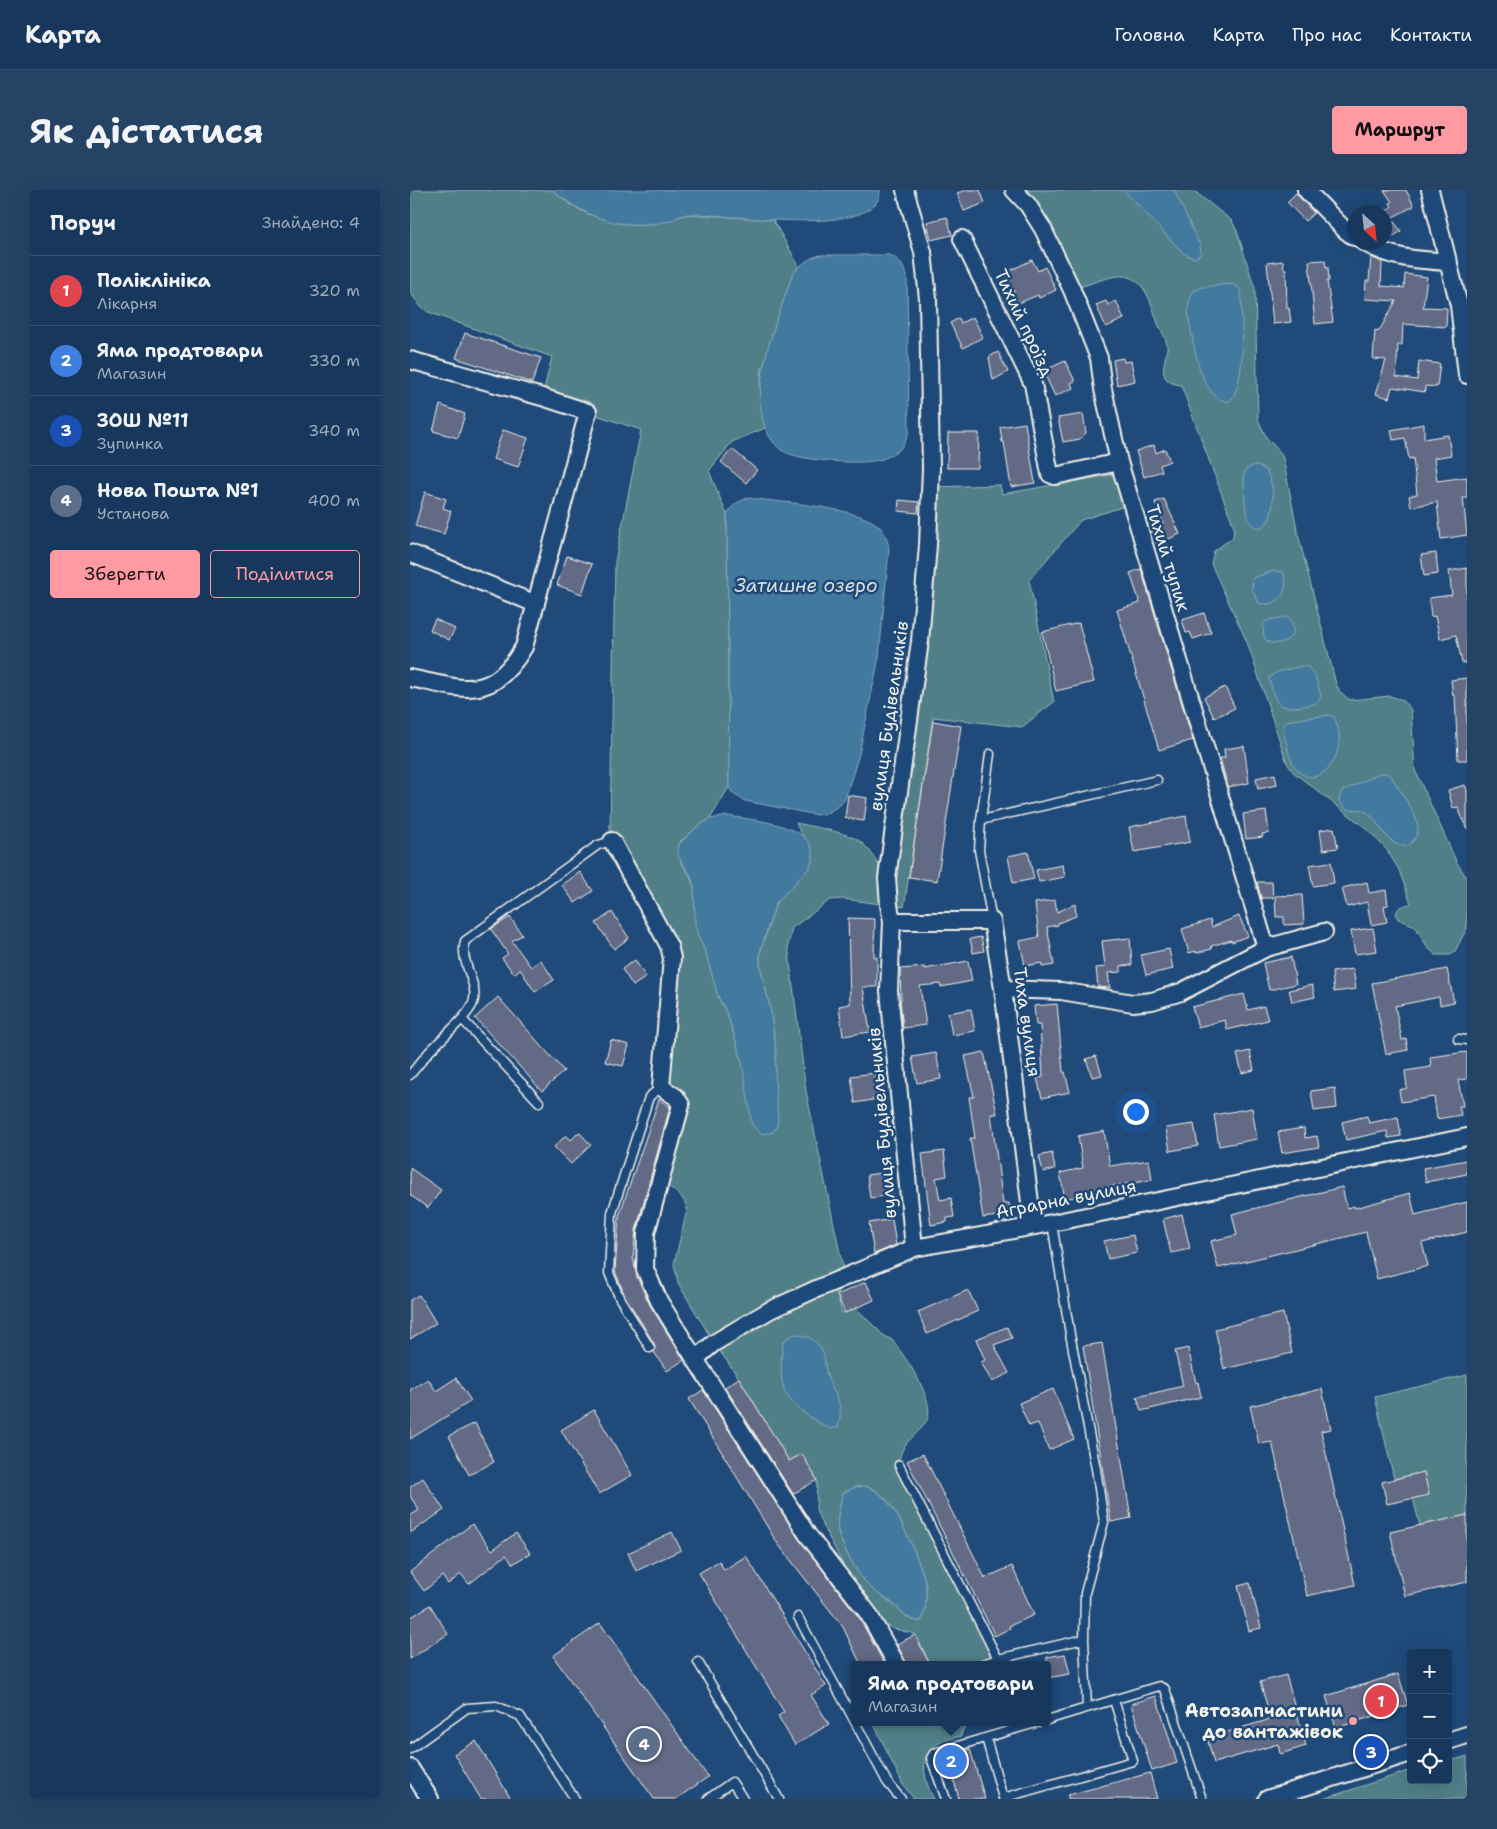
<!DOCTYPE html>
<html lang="uk">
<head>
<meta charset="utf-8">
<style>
	:root { --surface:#17385c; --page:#244365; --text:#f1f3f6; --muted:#9eacbb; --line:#365272; --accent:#ff9aa2 }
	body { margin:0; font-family:"Shantell Sans",sans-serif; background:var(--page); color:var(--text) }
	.controls { position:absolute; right:15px; bottom:15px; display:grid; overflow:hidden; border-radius:5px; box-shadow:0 5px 20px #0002 }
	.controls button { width:45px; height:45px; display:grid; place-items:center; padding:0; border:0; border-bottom:1px solid var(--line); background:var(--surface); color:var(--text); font:25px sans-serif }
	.compass { position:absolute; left:937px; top:15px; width:45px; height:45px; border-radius:50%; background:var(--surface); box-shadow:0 5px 20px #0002; rotate:153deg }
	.you { position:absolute; left:725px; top:921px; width:18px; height:18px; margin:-12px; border:4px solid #fff; border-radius:50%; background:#1a73e8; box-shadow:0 0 0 8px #1a73e833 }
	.badge { display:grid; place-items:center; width:32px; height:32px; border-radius:50%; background:var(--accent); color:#fff; font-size:16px; font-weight:700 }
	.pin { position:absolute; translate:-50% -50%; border:2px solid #fff; box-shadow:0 1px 5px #0006 }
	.popup { position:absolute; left:441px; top:1471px; width:200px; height:65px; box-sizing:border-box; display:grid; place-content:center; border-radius:5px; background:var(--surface); filter:drop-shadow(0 1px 4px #0005); font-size:16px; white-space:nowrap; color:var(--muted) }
	.popup b { font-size:19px; color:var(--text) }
	.popup::after { content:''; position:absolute; left:50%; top:100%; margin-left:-10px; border:10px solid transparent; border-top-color:var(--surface) }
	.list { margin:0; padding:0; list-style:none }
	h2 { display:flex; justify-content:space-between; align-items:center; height:65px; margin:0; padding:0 20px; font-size:21px }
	h2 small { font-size:16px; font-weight:400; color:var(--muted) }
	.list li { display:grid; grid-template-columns:32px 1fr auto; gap:15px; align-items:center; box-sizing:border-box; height:70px; padding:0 20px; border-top:1px solid var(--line) }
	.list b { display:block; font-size:19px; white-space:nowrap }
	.list p { margin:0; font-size:16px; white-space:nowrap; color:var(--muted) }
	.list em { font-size:16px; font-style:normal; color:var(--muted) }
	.actions { display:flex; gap:10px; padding:15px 20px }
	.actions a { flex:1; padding:11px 0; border:1px solid var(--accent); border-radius:5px; text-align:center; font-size:18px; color:var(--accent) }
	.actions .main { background:var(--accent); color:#111 }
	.icon { flex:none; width:28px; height:28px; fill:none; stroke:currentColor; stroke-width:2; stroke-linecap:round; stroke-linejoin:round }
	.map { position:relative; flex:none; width:1057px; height:1609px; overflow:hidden; border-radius:5px }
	header { display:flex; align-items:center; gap:30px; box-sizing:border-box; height:70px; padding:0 25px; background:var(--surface); border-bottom:1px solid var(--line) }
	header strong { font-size:24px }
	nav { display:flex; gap:28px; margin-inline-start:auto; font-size:18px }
	.intro { display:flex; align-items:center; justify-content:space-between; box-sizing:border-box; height:120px; padding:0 30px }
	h1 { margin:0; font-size:35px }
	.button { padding:12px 22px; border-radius:5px; background:var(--accent); color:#111; font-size:18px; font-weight:700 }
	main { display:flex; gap:30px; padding:0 30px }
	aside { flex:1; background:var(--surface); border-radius:5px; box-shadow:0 5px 20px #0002 }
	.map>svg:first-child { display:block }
	.green { fill:#517f88; stroke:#a2b8b8; fill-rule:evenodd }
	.water { fill:#42799f; stroke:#89a9bc }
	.building { fill:#626a85; stroke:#f4f1e8 }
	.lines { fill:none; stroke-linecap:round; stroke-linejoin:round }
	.service-casing { stroke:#f4f1e8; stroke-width:11 }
	.minor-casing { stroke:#f4f1e8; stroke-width:20 }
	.service { stroke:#1f4a7a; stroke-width:8 }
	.minor { stroke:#1f4a7a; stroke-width:16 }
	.poi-dot { fill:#ff9aa2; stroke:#1f4a7a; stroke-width:2 }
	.labels { text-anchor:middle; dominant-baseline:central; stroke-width:5; stroke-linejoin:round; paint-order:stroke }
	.street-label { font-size:18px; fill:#f4f1e8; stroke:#1f4a7a }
	.poi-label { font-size:18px; font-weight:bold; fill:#f4f1e8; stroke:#1f4a7a; text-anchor:end }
	.water-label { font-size:19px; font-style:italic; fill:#d9dfdd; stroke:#1f4a7a }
</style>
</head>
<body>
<header>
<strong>Карта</strong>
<nav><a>Головна</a><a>Карта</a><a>Про нас</a><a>Контакти</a></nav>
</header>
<div class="intro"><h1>Як дістатися</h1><a class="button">Маршрут</a></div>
<main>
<aside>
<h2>Поруч<small>Знайдено: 4</small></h2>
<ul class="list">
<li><span class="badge" style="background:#e0444e">1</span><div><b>Поліклініка</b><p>Лікарня</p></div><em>320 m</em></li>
<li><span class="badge" style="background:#3f7fe0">2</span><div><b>Яма продтовари</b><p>Магазин</p></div><em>330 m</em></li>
<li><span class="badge" style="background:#1a4fb4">3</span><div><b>ЗОШ №11</b><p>Зупинка</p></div><em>340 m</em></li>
<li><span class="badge" style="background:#5c6f8a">4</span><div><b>Нова Пошта №1</b><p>Установа</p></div><em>400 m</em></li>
</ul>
<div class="actions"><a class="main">Зберегти</a><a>Поділитися</a></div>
</aside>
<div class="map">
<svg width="1057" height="1609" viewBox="0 0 1057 1609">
	<rect width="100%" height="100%" fill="#1f4a7a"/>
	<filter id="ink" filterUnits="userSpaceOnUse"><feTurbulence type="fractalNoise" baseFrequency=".02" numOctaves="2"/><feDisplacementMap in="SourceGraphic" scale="10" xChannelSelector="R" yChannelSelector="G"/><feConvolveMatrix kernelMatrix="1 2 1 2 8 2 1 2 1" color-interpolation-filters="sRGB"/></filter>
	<g filter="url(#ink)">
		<!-- green -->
		<path class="green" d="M0 0H142L161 15 178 24 209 33 222 34H242L279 24 363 30 389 76 382 86 352 180 350 197 355 238 322 252 299 281 317 325 319 597 300 629 287 637 270 652 271 672 280 686 284 697 288 746 296 763 308 806 318 826 332 871 366 861 360 817 350 776V763L366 713 403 670C403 652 391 648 386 633 403 637 438 642 451 652 462 661 469 675 476 687L520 297 590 295 592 304 712 283 715 316 671 330 619 390 644 512 612 537 523 527 494 717 433 709 420 710 382 738 378 755 396 901 435 1087 427 1104 432 1123 446 1118 473 1145 482 1150C494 1165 527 1211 517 1230 507 1248 490 1250 489 1275L588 1469 569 1475H521L505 1444 481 1438 458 1423 410 1330 406 1319 407 1290 392 1264 379 1271 329 1188 304 1153 268 1093 264 1074 277 1020C276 1006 261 999 250 990L271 915 251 897 262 780 202 651 200 639 205 372 231 240 132 207 142 167 18 122 10 116 0 102ZM454 1296C466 1299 474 1306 481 1316 491 1328 515 1383 516 1397 516 1409 516 1420 511 1431 497 1432 493 1421 483 1414 476 1408 467 1404 461 1398 449 1388 432 1357 428 1341 426 1330 430 1314 433 1303Z
			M604 0H783L822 31 827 41 845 99 848 229 856 247 870 262 873 268 888 344 926 494 930 502 940 510 980 506 993 510 1001 520 1005 580 1047 673 1057 688V738L1044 763 1040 765H1026L1018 758 1006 738 1003 735 988 729C982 719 993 715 1001 714L989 680 977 660 957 639 883 582 877 573 837 452 801 374 804 361 823 347 824 337 771 195C742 192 758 169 757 155 756 148 751 140 748 134 742 116 735 85 710 86 698 86 674 96 662 100Z
			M1057 1185V1325L1010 1336 1003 1308 1014 1282 984 1289 965 1207Z
			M463 1532H565L553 1539 551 1546C543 1548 534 1550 527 1554 507 1566 515 1593 524 1609H504L493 1595Z
			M1057 1566V1609H913L1001 1580V1590H1038V1572Z"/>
		<!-- water -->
		<path class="water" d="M142 0H470C472 51 312 23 280 24 272 24 266 29 258 31 242 35 226 35 209 33 183 29 162 16 142 0Z
			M714 0H764L790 55 791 64 784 68 773 63Z
			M410 65H479C489 69 493 75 497 86L499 241C497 248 494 256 488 261 482 266 471 270 464 271 443 274 390 271 373 261 365 256 358 246 355 237 339 192 368 129 382 86 390 74 397 69 410 65Z
			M820 94 826 96 831 100C831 127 838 193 819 212 793 209 786 167 782 146 780 135 777 123 779 112 780 108 782 104 783 101L793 97Z
			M844 275C849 276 854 278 857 282 864 293 865 318 859 330 857 333 854 336 850 338 849 338 844 336 843 336 834 330 834 294 834 284L837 279Z
			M338 308C367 312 453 317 471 338 476 344 478 352 479 359L469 467 449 564 435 609 430 615 422 620 415 624 407 625 335 611 323 604 319 597 317 325C322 315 327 312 338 308Z
			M863 381 873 382C881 401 869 418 849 413L842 400 843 388Z
			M875 427 880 429C890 446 874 457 858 452L854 447 853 434 859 430Z
			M892 476C906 477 907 495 911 506 909 510 910 511 906 513 901 516 875 519 870 515 864 510 861 496 859 488L867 482Z
			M919 525 924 527C946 572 892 617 878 560 876 552 873 543 874 534L876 531Z
			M970 583H976L981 586C987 596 1009 628 1008 638 1008 643 1005 648 1002 652 999 655 996 657 992 656 974 652 968 628 955 621 950 618 942 621 936 619L929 610 931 602Z
			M318 626C344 630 418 635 400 677L366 713 350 762V776L360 817 366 861 365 892 368 930 367 937 363 942 351 944 342 935 332 871 325 848 318 826 308 806 296 763 288 746 285 734 284 697 281 686 268 666V658L270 653 287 637 300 629Z
			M385 1144C397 1145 411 1152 414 1166 415 1173 415 1179 417 1185 424 1208 435 1210 428 1237L421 1239C406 1232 380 1216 374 1199 369 1186 372 1167 373 1152L377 1148Z
			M454 1296C466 1299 473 1306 481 1316 491 1328 515 1383 516 1397 516 1409 516 1421 511 1431 498 1431 495 1424 486 1416 478 1409 468 1405 461 1398 449 1388 432 1356 428 1341 426 1330 430 1314 433 1303L445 1297Z"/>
		<!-- building -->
		<path class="building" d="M557 0H570L575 13 554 21 547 3Z
			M974 0H996L1004 16 981 28 991 41 980 49 974 41V22H973L974 19 976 21 982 16 980 13 982 12Z
			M886 3 904 23 895 31 877 12Z
			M537 27 542 45 521 50 517 32Z
			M961 67 972 72 971 96 994 98 995 84 1017 87 1013 117 1037 118 1036 137 993 134 992 155H988L986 187 1007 190 1009 171 1030 174 1027 197 1015 196V202L982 197 979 208 966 204 976 170 963 169 965 140 969 141 986 111 955 109 956 91H959Z
			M622 70 628 81 635 77 646 100 629 108 628 105 609 113 595 83Z
			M915 70 916 78 918 77 919 91H917L923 132 905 134 899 71Z
			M873 71 874 79H876L877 118H879L881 132 863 134 857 73Z
			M696 111 698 115 706 111 714 129 696 137 686 115Z
			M563 127 573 147 553 158 540 133 549 128 551 133Z
			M55 143 131 168 122 193 46 168Z
			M588 162 598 182 583 190 579 167Z
			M713 168 714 172 721 171 725 191 707 195 703 170Z
			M655 171 665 191 661 193 663 198 645 206 633 181Z
			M30 215 55 224 48 248 23 241Z
			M673 224 676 243 670 249 653 252 648 228Z
			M615 233 625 293 601 297 594 252H592L590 237Z
			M1014 234V249L1038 245 1041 265 1024 268 1027 291 1057 287V308H1053L1057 345 1031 349 1027 312 1001 317 999 306 1007 304 1003 268 999 269 995 248 983 250 981 240Z
			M93 240 118 248 108 277 83 269Z
			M538 243H569L568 278H537Z
			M744 255 746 263 755 259 760 271 750 275 752 281 734 287 726 261Z
			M322 259 347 280 336 293 311 272Z
			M15 302 36 309 33 318 41 321 34 344 5 336Z
			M754 309 770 344 747 354 741 338 753 334 745 312Z
			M489 310 509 312 508 323 488 321Z
			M1026 363 1028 384 1014 386 1011 365Z
			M157 366 182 374 172 404 147 395Z
			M1057 378V473H1052L1046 445 1030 449 1025 426 1021 427 1019 408 1042 405 1039 381Z
			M731 379 783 550 749 560 707 420 730 413 720 383Z
			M794 423 801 443 783 449 780 442 776 443 772 430Z
			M25 429 45 439 39 450 20 440Z
			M669 433 684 492 646 501 632 442Z
			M1057 488V570H1048L1045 506H1043L1041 490Z
			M815 497 825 518 804 528 794 507Z
			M523 531 551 536 527 691 499 687Z
			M834 556 839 593 818 597 810 568H815L814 559Z
			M865 584 867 595 848 599 846 588Z
			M1055 595 1057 601V638H1056L1048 617 1043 618 1038 600Z
			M438 605 457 608 454 631 435 628Z
			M856 621 859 643 852 644 853 647 836 649 833 624Z
			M776 626 780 652 724 662 719 637Z
			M924 638 928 658 913 660 910 640Z
			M618 662 624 689 603 693 598 666Z
			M921 672 924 693 903 696 899 675Z
			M653 675 655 687 629 692 626 680Z
			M170 682 183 701 165 713 152 695Z
			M847 692H862L863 708H851Z
			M957 692 959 703 976 700 978 715 974 716 977 732 961 735 957 712 937 717 932 698Z
			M892 705 894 734 874 735V727H866L865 706Z
			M645 710 647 722 665 714 666 726 648 733V735L637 737 644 775 632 777V773L615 776 610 751 629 747 625 713Z
			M202 722 219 748 204 759 186 733Z
			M829 726 838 746 822 752 821 750 801 756 802 759 786 763V761L779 763 772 739 800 730 802 737Z
			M100 727 112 745 102 751 121 777 131 770 144 790 125 802 110 779 104 784 92 768 98 764 81 739Z
			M438 728 465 729 464 767H467V797H453L460 842 433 846 429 816 440 814Z
			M963 738 967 761 945 764 941 741Z
			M571 747 574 761 563 763 560 749Z
			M720 748 722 775 711 776V782L698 783 700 798 688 797 686 778 695 777 692 751Z
			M759 759 763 779 736 785 731 765Z
			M881 767 886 794 859 800 853 773Z
			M225 770 236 787 223 796 212 779Z
			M558 771 562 791 531 797 530 794 510 796 516 835 493 838 490 810H491L490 779 515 777V779Z
			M943 779 946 799 924 802 922 782Z
			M1037 779 1044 812 1030 815 1029 807 985 816 992 850 996 849 998 860 976 864 962 793Z
			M902 795 905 807 882 812 879 800Z
			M834 804 838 820 854 816 858 830 817 840 815 830 788 837 782 817Z
			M88 807 154 881 132 901 65 828Z
			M647 814 653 882H655L660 902 632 908 627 888 633 887 630 835H626L624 816Z
			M561 819 565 841 542 845 538 823Z
			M201 850 219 855 213 876 195 872Z
			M840 861 844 880 832 883 827 864Z
			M574 862 587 924H581L593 1014 599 1013 601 1024 573 1028 560 948H565L559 907H564L555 866Z
			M1057 862V889L1048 890 1053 916H1049L1051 925 1027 929 1024 907 991 912 989 900 997 898 995 881 1021 877 1020 867Z
			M526 863 531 889 507 893 502 867Z
			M686 866 692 885 682 887 676 869Z
			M465 883 468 909 445 913 441 886Z
			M925 898 927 918 904 921 901 901Z
			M249 909 260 917 226 1040 223 1068 227 1087 240 1115 274 1170 257 1181 244 1162 245 1155 215 1106 205 1081 209 1026Z
			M842 918 847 949 809 956 804 925Z
			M957 926 959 933 988 927 991 946 978 948 977 941 936 950 932 932Z
			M784 934 788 956 760 961 756 938Z
			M894 938 895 948 907 946 909 957 872 963 868 942Z
			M694 941 700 976 739 970 742 990 697 997 698 1000 655 1009 650 983 673 978 668 946Z
			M169 942 181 955 161 974 144 957 156 945 161 950Z
			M534 961 537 986 526 988 530 1010 541 1008 544 1027 537 1028V1032L521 1035 512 964Z
			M642 963 645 979 633 982 629 966Z
			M1057 970V984L1016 992 1013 978Z
			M0 978 31 1000 18 1018 0 1005Z
			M479 982 482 1005 460 1008 457 985Z
			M932 997 937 1018 944 1016 945 1018 1000 1003 1005 1025 1057 1012V1042L1012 1053 1018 1076 967 1089 956 1042 808 1078 801 1051 827 1045 822 1024Z
			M772 1024 780 1059 761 1063 753 1029Z
			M482 1029 486 1055 464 1064 459 1033Z
			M723 1045 727 1063 698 1069 694 1051Z
			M456 1092 464 1110 435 1123 427 1105Z
			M558 1100 568 1121 517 1144 508 1122Z
			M9 1105 26 1133 0 1149V1110Z
			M873 1123 882 1163 814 1179 805 1139Z
			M597 1137 602 1148 584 1155 599 1183 582 1192 571 1172 575 1170 566 1149Z
			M692 1153 721 1328 701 1332 673 1156Z
			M778 1158 786 1193 788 1192 791 1207 731 1221 727 1207 773 1196 765 1161Z
			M46 1188 61 1211 0 1249V1200L18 1189 26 1201Z
			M329 1188 379 1271 392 1264 407 1290 383 1304 315 1197Z
			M643 1199 664 1249 639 1260 628 1233 619 1236 609 1213Z
			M912 1199 921 1239 911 1241 945 1395 897 1406 862 1252 849 1254 840 1216Z
			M293 1200 389 1349 450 1429 475 1475H451L433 1437 368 1354 279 1209Z
			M184 1220 222 1285 189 1304 151 1240Z
			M65 1233 84 1272 59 1285 39 1246Z
			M513 1264 575 1388 602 1376 624 1425 599 1436 600 1438 585 1446 497 1271Z
			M1014 1282 1019 1305 977 1314 972 1292Z
			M13 1288 34 1320 0 1343V1326L9 1320 0 1306V1297Z
			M1057 1325V1392L995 1406 980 1342Z
			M62 1334 82 1360 106 1343 120 1363 103 1374 96 1365 59 1394 51 1384 38 1394 32 1386 14 1401 0 1382Z
			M262 1342 271 1360 226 1381 218 1363Z
			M336 1366 416 1496 401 1505 419 1534 385 1555 368 1526 374 1522 289 1383 309 1371 314 1380Z
			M840 1393 851 1438 839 1441 828 1396Z
			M20 1415 38 1444 0 1469V1428Z
			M190 1433 298 1587 266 1609H244L143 1466Z
			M505 1445 520 1475H497L487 1454Z
			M655 1464 660 1484 637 1488V1467Z
			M988 1484 998 1515 926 1538 916 1506Z
			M876 1485 896 1556 870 1564 868 1554 804 1573 797 1548 861 1529 850 1492Z
			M746 1506 767 1573 742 1581 721 1514Z
			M66 1551 101 1609H71L44 1564Z
			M560 1559 575 1609H549L537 1566Z
			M740 1583 747 1609H658V1605Z"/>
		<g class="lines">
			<defs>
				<path id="service" d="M580 564 571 630 569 660 582 731
					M571 630 747 590
					M52 829C56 824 61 819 63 813 70 794 49 774 55 751L188 655 202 651
					M1048 849 1057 850
					M0 885 19 862 52 829 129 912
					M642 1033 660 1144 686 1279 694 1332 675 1403 674 1449 677 1518
					M240 1158 210 1109 199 1083 202 1023 239 907 251 897
					M489 1275 588 1469
					M388 1427 445 1532
					M288 1472 369 1609
					M569 1475 588 1469 674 1449
					M637 1530 749 1496 755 1499 792 1609
					M445 1532 477 1592 491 1609
					M576 1548 593 1608 723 1571 704 1510
					M0 1559 57 1518 86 1516 110 1526 165 1609
					M298 1609 322 1592 333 1609
					M536 1609 521 1568 524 1563 629 1532"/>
				<path id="minor" d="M495 0 513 62 518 109 521 278 518 355 510 451 477 688 479 715 482 731 479 801 504 1058
					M604 0 618 15 633 39 662 100 689 168 693 199 709 272 856 758
					M896 0 935 40 944 47
					M1020 0 1049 115 1057 185
					M552 49 623 194 640 284 645 286 709 272
					M953 52C983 69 1006 70 1039 72
					M0 170 132 207 178 222 114 457C81 513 55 499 0 488
					M0 363 126 414
					M202 651 259 756 262 768 251 897 266 907 271 915 236 1043 235 1079 249 1111 285 1169 397 1344 458 1423 487 1475
					M482 731H582L593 799 623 1036
					M593 799 651 801 723 813 742 811 771 802 856 758 914 742
					M285 1169 304 1153 360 1120 404 1100 504 1058 642 1033 1057 947
					M1038 1551 1057 1545
					M0 1578 20 1609
					M857 1609 1001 1563"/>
			</defs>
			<!-- service casing -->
			<use href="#service" class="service-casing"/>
			<!-- minor casing -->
			<use href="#minor" class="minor-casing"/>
			<!-- service -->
			<use href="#service" class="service"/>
			<!-- minor -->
			<use href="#minor" class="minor"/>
		</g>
	</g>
	<!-- markers -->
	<circle class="poi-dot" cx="943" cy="1531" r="5"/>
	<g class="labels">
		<!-- street labels -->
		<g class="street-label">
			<text transform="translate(614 133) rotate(65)">Тихий проїзд</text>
			<text transform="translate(758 368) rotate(73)">Тихий тупик</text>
			<text transform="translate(479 526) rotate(-82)">вулиця Будівельників</text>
			<text transform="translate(617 832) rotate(82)">Тиха вулиця</text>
			<text transform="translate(472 933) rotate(-95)">вулиця Будівельників</text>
			<text transform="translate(656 1009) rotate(-11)">Аграрна вулиця</text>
		</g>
		<!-- poi labels -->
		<g class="poi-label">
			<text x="933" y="1521">Автозапчастини<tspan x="933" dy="21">до вантажівок</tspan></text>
		</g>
		<!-- water labels -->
		<g class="water-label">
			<text x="396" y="395">Затишне озеро</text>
		</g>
	</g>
</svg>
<div class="controls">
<button>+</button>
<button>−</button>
<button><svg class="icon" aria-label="locate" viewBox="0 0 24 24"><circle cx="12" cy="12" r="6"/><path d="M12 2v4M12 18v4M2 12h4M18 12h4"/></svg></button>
</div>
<svg class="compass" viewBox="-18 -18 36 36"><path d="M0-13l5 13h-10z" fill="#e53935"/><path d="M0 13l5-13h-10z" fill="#9eacbb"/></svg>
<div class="you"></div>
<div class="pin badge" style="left:971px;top:1511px;background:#e0444e">1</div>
<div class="pin badge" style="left:541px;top:1571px;background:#3f7fe0">2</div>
<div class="popup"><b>Яма продтовари</b>Магазин</div>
<div class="pin badge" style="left:961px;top:1562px;background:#1a4fb4">3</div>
<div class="pin badge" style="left:234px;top:1554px;background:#5c6f8a">4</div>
</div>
</main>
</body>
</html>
